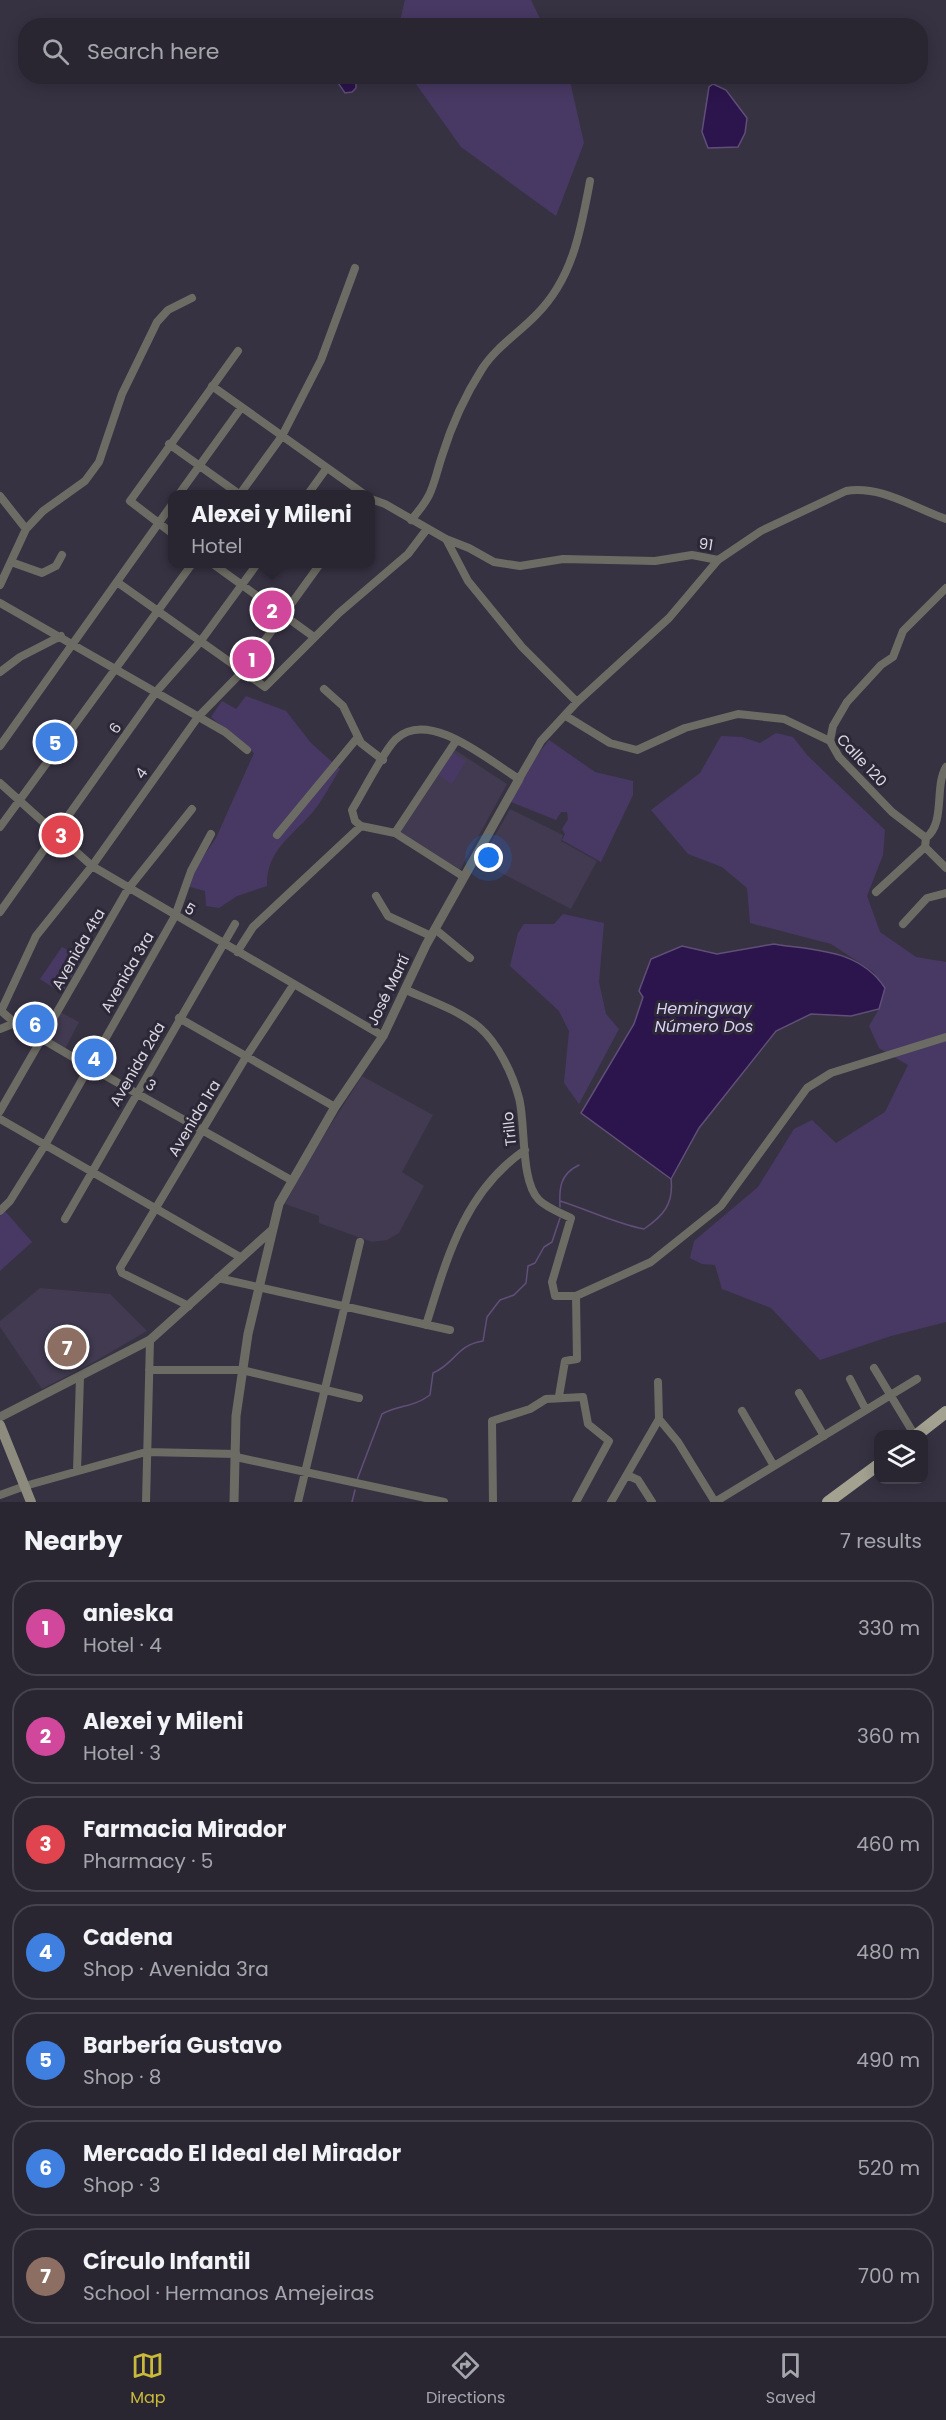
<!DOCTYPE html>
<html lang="en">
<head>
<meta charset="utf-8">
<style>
	:root { --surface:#292632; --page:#35323e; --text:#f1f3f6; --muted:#a5a5ac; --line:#45434d; --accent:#c9ba3a }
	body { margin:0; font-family:Poppins,sans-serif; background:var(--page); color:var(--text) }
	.controls { position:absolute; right:18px; bottom:18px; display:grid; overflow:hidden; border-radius:12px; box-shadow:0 3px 15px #0003 }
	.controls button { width:54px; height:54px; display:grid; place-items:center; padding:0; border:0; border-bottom:2px solid var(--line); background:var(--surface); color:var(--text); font:30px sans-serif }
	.you { position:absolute; left:489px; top:858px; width:21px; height:21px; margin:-15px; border:4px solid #fff; border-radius:50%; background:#1a73e8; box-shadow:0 0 0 9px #1a73e833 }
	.badge { display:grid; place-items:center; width:39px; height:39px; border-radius:50%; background:var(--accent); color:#fff; font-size:20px; font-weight:700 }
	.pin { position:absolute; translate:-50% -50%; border:3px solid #fff; box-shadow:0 2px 6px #0006 }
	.popup { position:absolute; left:168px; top:490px; width:207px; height:78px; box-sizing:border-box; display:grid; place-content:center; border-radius:12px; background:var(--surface); filter:drop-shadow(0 2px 4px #0005); font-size:20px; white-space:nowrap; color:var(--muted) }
	.popup b { font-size:22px; color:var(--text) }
	.popup::after { content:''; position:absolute; left:50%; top:100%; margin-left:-12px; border:12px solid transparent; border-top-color:var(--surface) }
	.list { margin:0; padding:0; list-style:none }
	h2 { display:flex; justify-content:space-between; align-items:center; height:78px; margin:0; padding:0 24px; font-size:26px }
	h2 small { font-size:20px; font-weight:400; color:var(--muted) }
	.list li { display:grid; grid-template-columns:39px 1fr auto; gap:18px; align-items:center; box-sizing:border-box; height:96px; margin:0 12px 12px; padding:0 12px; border:2px solid var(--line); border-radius:24px }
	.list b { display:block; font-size:22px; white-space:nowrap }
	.list p { margin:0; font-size:20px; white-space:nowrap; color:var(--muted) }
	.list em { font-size:20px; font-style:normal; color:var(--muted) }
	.icon { flex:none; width:33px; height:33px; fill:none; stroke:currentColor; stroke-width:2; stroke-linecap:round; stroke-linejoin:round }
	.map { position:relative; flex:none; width:946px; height:1502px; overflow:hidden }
	.search { position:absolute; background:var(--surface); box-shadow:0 3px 15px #0003; left:18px; right:18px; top:18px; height:66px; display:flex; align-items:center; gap:15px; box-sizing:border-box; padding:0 21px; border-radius:24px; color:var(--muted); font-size:22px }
	.sheet { height:834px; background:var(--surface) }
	nav { display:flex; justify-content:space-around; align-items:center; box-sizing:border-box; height:84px; border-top:2px solid var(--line); background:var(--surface); font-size:16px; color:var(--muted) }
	nav a { display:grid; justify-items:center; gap:3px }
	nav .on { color:var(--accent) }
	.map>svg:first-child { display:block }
	.built { fill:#413a50 }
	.green { fill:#483964 }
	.water { fill:#2c144c; stroke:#604f79; stroke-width:1.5 }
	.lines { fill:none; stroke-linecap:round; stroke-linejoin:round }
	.stream { stroke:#604f79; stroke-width:1.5 }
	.minor { stroke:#6d6c64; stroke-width:8 }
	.tertiary { stroke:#6d6c64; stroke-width:9 }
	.secondary { stroke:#8c8b7e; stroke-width:10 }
	.primary { stroke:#a3a291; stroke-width:12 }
	.labels { text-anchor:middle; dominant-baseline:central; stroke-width:6; stroke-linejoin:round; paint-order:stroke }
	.street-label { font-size:15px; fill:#dbd8e2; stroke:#2d2837 }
	.water-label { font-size:16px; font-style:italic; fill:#dbd1f5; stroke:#2d2837 }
</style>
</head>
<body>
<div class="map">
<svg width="946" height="1502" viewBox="0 0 946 1502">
	<rect width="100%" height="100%" fill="#373242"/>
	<!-- built -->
	<path class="built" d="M452 748 507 784 460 870 399 834Z
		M510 809 563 835 561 841 597 861 571 909 480 862Z
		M60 1012 79 1022 65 1049 45 1038Z
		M362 1076 433 1115 402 1172 424 1186 399 1233 387 1240 372 1242 319 1223V1216L285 1204 307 1162Z
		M40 1288 110 1294 147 1331 94 1362 42 1389 0 1327V1321Z"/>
	<!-- green -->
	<path class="green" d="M405 0H531L543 25H399Z
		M411 77H569L584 143 556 216 461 147Z
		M246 696 286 711 311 743 340 769C331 783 323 800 312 813 291 837 266 851 267 886L237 896 219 908 206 906 205 891 190 887 196 867 216 838 254 753 211 717 222 701 236 709Z
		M776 733 793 737 808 756 885 830 883 855 867 896 880 932 916 957 946 962V1322L891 1336 820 1360 771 1308 722 1289 715 1265 702 1264 690 1258 694 1241 758 1187 794 1129 812 1120 836 1143 885 1112 908 1065 879 1048 869 1026 879 1009 874 972 831 944 750 923 747 888 722 867 688 854 651 810 700 773 721 736 742 737 760 743Z
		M549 740 595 772 633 781V795L601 862 562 840 565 834 562 829 568 819 567 812H561L556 820 511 802 527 768Z
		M452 752 466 761 452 784 438 775Z
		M563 914 604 923 599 982 606 1014 619 1029 579 1104 564 1083 569 1031 559 1011 510 966 518 933 524 924H554Z
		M62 947 83 958 62 993 40 979Z
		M5 1211 32 1242 0 1271V1216Z"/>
	<!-- water -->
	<path class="water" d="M334 77H356V88L352 92 345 93Z
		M713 84 726 90 747 118 745 133 738 147 708 148 702 132 709 87Z
		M774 944C816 951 859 949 885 988L879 1009 851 1016 811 1014 776 1031 699 1128 671 1179 581 1113 634 1024 643 997 639 991 651 959 682 946 717 954Z"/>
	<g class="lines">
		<!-- stream -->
		<path class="stream" d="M560 1201C589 1210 614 1223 644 1229 663 1216 674 1204 671 1179
			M560 1207C559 1188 560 1174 579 1165
			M357 1480 382 1414C401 1404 412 1408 430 1395L433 1373C456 1363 456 1345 483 1341L487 1317 500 1300 514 1295 526 1283 528 1266 535 1263 544 1247 552 1242 560 1218
			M352 1502 355 1490"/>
		<!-- minor -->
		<path class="minor" d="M212 386 364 494
			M169 444 239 494
			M179 494 241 408
			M240 494 282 436 321 360 355 268
			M308 494 326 469
			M0 496 26 529
			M371 499 385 504 446 539 469 548 494 562 520 566 563 559 655 561 692 555 718 560
			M411 520C434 494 432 487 442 456 451 427 466 394 482 369 496 347 519 333 537 314 573 278 581 229 590 181
			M173 534 130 501 238 351
			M446 539 468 581 522 647 577 702
			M11 562 42 573 56 566 62 555
			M213 564 314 637
			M117 582 265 687 339 613 408 554 427 529
			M0 585 26 529 43 511 85 481 99 462 122 394 157 322 168 310 192 298
			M0 603 225 732 247 750
			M0 672 20 657 61 636
			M324 689 343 706 361 743 383 760
			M566 716 610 743 637 750 685 728 738 714 784 719 830 741 839 757 892 812 926 838 925 847 946 868
			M830 741 833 726 847 702 881 665 893 657 903 631 946 588
			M0 746 173 503
			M0 783 92 866 383 1036
			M0 827 192 564
			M395 833 456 741
			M277 835 358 737
			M926 838C946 822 934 787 946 767
			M464 877 395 833 361 826 355 821 352 810C362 794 384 750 396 739 429 708 489 761 519 779L541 741 577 702 669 618 718 560 761 531 846 491C881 485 914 508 946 519
			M876 892 925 847
			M376 896 388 916 431 936
			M0 912 156 692 200 642 257 564
			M903 924 927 898 946 893
			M435 929 470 958
			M237 952 253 927 361 826
			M406 990C431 1001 458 1010 479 1027 498 1043 513 1075 519 1098 526 1125 520 1181 539 1200 547 1208 561 1213 571 1218L552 1282 555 1296H576L651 1262 721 1206 807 1088 831 1073 946 1037
			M0 1010 15 1023 88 1066 291 1180
			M1 1011 36 936 92 866 198 717 242 672 320 564
			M179 1018 335 1107
			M0 1029 15 1023
			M0 1111 128 889 192 809
			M0 1119 240 1257
			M0 1211 10 1201 45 1145 175 916 191 871 211 834
			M65 1219 235 924
			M218 1278 450 1330
			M189 1306 122 1273 120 1268 246 1057 294 984
			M426 1325C447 1258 464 1192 525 1150
			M874 1368 914 1434
			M149 1370H242L359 1398
			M850 1379 866 1410
			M658 1382 659 1419 678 1442 715 1502
			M799 1393 824 1436
			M559 1396 565 1361 577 1359 576 1296
			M742 1411 774 1466
			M236 1457 444 1502
			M77 1471 80 1377
			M627 1475 638 1480 652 1502
			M0 1495 25 1486 146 1452 236 1454
			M146 1502 150 1340
			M298 1502 360 1242
			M493 1502 492 1421 530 1409 546 1399 583 1397 588 1424 609 1441 576 1502
			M611 1502 659 1419
			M715 1502 917 1379"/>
		<!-- tertiary -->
		<path class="tertiary" d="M0 1417 150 1340 271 1231
			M234 1502 236 1416 248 1334 279 1204 335 1107 383 1036 426 945 519 779"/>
		<!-- secondary -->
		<path class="secondary" d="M0 1425 31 1502"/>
		<!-- primary -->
		<path class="primary" d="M918 1434 946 1412
			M828 1502 878 1465"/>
	</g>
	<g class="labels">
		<!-- street labels -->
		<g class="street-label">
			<text transform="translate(706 544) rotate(9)">91</text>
			<text transform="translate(115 728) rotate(-55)">6</text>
			<text transform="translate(862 760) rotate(47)">Calle 120</text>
			<text transform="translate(141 773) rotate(-55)">4</text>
			<text transform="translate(190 909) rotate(31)">5</text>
			<text transform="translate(78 949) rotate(-60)">Avenida 4ta</text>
			<text transform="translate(127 972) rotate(-60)">Avenida 3ra</text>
			<text transform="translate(388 990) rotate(-64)">José Martí</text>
			<text transform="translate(137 1064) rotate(-60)">Avenida 2da</text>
			<text transform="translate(151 1085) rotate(30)">3</text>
			<text transform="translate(194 1118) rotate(-59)">Avenida 1ra</text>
			<text transform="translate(509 1129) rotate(-96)">Trillo</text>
		</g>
		<!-- water labels -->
		<g class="water-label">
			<text x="704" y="1008">Hemingway<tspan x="704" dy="18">Número Dos</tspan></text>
		</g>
	</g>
</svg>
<div class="controls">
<button><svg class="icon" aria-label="layers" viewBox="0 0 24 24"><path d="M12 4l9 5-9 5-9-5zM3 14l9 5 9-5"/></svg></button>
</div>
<div class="you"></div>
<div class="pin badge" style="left:252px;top:659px;background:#d1479c">1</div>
<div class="pin badge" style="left:272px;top:610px;background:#d1479c">2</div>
<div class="popup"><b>Alexei y Mileni</b>Hotel</div>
<div class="pin badge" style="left:61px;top:835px;background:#e0444e">3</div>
<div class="pin badge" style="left:94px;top:1058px;background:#3f7fe0">4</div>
<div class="pin badge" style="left:55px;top:742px;background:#3f7fe0">5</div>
<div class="pin badge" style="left:35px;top:1024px;background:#3f7fe0">6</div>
<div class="pin badge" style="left:67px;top:1347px;background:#8d6e63">7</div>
<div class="search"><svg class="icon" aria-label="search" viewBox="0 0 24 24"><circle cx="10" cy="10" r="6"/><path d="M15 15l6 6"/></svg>Search here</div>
</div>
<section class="sheet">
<h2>Nearby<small>7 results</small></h2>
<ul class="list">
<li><span class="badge" style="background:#d1479c">1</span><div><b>anieska</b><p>Hotel · 4</p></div><em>330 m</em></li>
<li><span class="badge" style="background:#d1479c">2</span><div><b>Alexei y Mileni</b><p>Hotel · 3</p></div><em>360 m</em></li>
<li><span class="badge" style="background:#e0444e">3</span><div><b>Farmacia Mirador</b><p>Pharmacy · 5</p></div><em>460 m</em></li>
<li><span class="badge" style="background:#3f7fe0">4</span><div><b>Cadena</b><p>Shop · Avenida 3ra</p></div><em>480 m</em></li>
<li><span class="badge" style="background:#3f7fe0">5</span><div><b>Barbería Gustavo</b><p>Shop · 8</p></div><em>490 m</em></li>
<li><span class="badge" style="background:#3f7fe0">6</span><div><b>Mercado El Ideal del Mirador</b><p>Shop · 3</p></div><em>520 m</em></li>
<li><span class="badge" style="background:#8d6e63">7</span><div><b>Círculo Infantil</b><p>School · Hermanos Amejeiras</p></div><em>700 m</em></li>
</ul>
</section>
<nav>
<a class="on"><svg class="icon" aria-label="map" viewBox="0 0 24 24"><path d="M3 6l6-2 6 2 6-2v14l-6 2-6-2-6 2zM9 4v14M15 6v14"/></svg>Map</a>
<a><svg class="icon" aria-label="directions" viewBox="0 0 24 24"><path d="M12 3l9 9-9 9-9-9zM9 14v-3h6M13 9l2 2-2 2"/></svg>Directions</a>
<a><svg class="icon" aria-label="saved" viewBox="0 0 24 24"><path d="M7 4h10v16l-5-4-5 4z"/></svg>Saved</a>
</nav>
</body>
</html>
